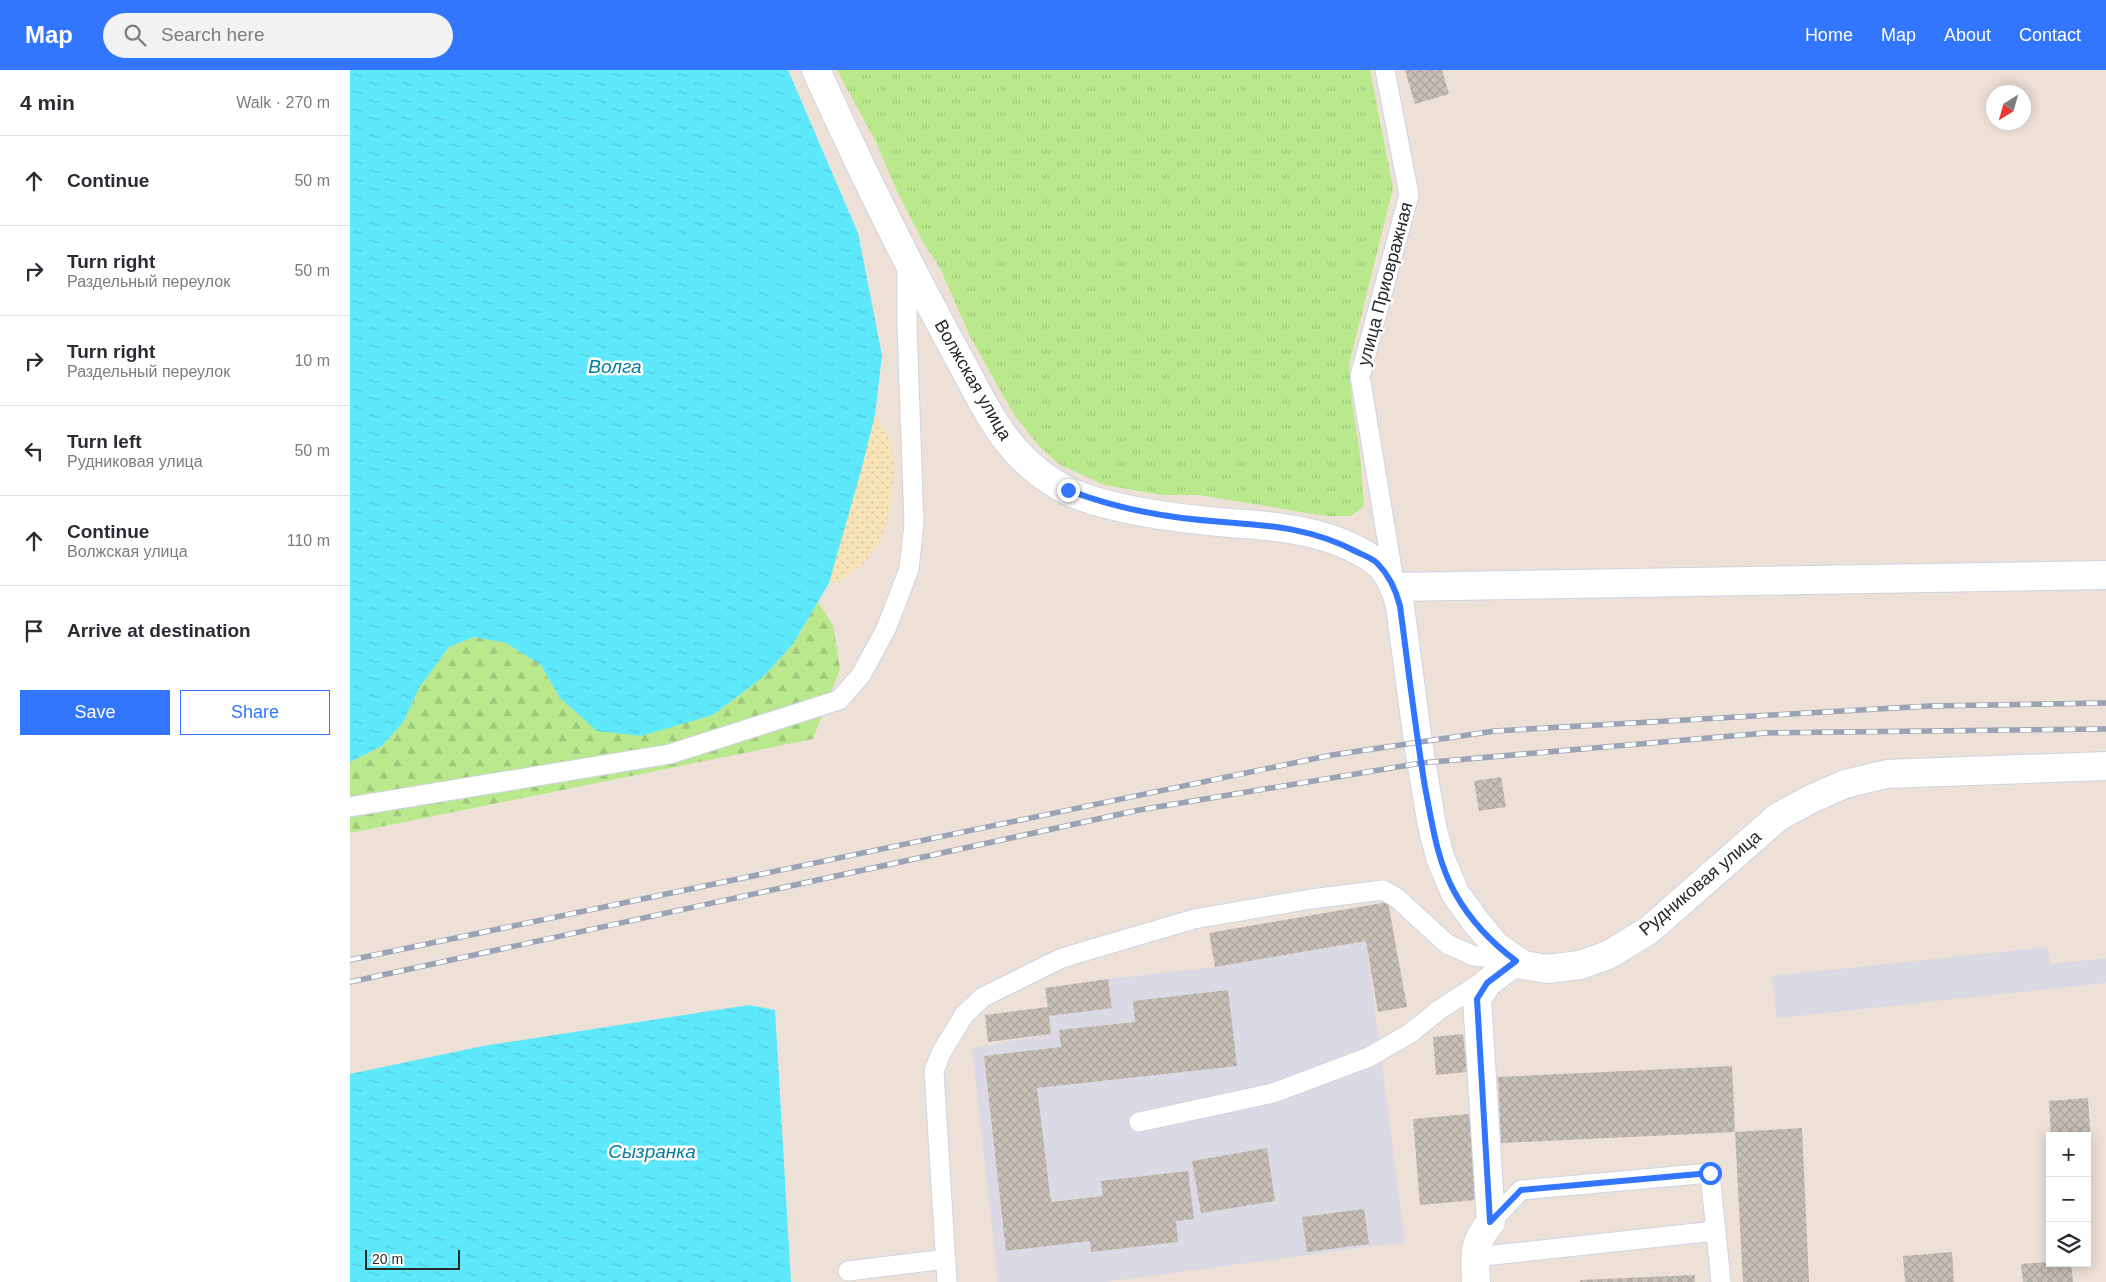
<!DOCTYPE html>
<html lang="en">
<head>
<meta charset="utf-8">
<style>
	:root { --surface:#fff; --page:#f2f2f3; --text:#2b2b33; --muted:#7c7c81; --line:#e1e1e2; --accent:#3276ff }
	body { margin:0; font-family:Arial,sans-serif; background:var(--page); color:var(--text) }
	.controls { position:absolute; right:15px; bottom:15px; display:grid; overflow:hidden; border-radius:0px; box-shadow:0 2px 12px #0003 }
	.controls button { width:45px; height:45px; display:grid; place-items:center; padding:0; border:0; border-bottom:1px solid var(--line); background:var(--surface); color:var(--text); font:25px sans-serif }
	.compass { position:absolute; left:1636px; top:15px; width:45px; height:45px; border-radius:50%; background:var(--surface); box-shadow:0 2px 12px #0003; rotate:217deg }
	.scale { position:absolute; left:15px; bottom:12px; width:95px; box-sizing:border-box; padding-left:5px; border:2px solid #282828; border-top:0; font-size:14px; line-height:18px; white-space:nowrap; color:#282828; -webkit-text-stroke:4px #fff; paint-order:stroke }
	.stop { position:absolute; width:15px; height:15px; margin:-11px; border:4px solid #3276ff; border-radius:50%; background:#fff }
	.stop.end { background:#3276ff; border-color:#fff; box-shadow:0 1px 5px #0008 }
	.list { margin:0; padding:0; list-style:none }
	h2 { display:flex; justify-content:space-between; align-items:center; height:65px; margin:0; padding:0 20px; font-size:21px }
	h2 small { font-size:16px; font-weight:400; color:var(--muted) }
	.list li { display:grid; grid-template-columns:32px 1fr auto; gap:15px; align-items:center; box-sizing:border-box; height:90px; padding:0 20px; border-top:1px solid var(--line) }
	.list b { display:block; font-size:19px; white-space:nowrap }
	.list p { margin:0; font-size:16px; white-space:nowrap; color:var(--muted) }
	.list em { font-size:16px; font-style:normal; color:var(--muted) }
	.actions { display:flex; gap:10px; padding:15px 20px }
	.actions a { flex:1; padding:11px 0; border:1px solid var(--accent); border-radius:0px; text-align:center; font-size:18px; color:var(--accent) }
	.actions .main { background:var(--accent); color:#fff }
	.icon { flex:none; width:28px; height:28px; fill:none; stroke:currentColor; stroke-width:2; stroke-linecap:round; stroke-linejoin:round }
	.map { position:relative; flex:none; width:1756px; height:1212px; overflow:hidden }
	header { display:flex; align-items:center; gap:30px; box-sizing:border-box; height:70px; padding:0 25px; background:var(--accent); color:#fff }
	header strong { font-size:24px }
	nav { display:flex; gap:28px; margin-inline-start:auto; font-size:18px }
	.search { width:350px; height:45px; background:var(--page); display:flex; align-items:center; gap:12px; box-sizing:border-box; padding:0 18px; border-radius:28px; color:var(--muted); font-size:19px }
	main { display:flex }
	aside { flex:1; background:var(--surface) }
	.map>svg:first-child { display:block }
	.industrial { fill:#dbd9e3 }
	.grass { fill:url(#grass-tufts) }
	.forest { fill:url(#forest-firs) }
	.sand { fill:url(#sand-dots) }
	.water { fill:url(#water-ripples) }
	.building { fill:url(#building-cross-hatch) }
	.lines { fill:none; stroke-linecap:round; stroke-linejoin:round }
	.lane-casing { stroke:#cdd4e3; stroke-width:21 }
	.street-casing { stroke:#cdd4e3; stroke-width:30 }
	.secondary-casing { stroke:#cdd4e3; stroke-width:30 }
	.lane { stroke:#fff; stroke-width:19 }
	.street { stroke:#fff; stroke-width:28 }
	.secondary { stroke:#fff; stroke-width:28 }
	.rail-casing { stroke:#9aa2b5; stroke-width:5.5 }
	.rail { stroke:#fff; stroke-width:4; stroke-dasharray:11; stroke-linecap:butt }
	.route { stroke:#3276ff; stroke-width:6 }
	.labels { text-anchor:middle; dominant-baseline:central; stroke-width:5; stroke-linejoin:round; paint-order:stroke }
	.street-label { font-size:18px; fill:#282828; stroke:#fff }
	.water-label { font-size:19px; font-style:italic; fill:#017d9d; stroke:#fff }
</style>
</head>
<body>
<header>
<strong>Map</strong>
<div class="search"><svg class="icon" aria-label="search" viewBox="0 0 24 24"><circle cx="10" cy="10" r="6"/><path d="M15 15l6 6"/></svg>Search here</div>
<nav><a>Home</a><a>Map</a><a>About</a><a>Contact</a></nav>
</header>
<main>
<aside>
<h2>4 min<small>Walk · 270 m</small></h2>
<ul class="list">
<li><svg class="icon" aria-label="ahead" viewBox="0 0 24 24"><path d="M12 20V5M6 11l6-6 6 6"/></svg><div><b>Continue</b></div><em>50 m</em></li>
<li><svg class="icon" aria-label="right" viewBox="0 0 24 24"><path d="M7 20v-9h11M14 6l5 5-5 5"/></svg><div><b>Turn right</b><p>Раздельный переулок</p></div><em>50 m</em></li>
<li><svg class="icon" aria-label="right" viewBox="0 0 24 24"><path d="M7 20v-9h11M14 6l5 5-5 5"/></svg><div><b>Turn right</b><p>Раздельный переулок</p></div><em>10 m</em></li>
<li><svg class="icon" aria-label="left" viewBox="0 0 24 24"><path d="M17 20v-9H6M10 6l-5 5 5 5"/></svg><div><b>Turn left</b><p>Рудниковая улица</p></div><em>50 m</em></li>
<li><svg class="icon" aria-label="ahead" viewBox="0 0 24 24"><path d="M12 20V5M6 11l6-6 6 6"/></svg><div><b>Continue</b><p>Волжская улица</p></div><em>110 m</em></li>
<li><svg class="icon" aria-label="arrive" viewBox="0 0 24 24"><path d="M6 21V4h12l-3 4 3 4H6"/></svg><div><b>Arrive at destination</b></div></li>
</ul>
<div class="actions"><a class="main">Save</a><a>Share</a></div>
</aside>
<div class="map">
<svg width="1756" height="1212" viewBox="0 0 1756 1212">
	<defs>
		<pattern id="grass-tufts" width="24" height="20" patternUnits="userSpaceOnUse" patternTransform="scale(1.25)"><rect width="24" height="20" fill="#bae98d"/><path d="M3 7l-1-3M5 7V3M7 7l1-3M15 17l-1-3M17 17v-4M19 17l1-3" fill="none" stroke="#a0c87a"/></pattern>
		<pattern id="forest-firs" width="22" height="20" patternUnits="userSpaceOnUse" patternTransform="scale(1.25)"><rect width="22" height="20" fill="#bae98d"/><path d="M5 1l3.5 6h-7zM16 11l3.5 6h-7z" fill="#a0c87a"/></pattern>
		<pattern id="sand-dots" width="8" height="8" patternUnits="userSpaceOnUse" patternTransform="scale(1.25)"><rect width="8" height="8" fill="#f6e3b6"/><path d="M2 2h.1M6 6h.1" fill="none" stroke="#d3c39c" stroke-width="1.8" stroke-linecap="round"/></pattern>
		<pattern id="water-ripples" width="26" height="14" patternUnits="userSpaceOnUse" patternTransform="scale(1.25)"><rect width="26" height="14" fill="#5ee8fb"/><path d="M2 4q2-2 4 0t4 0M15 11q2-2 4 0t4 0" fill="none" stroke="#52c7d7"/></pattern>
		<pattern id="building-cross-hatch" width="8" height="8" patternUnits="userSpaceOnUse" patternTransform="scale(1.25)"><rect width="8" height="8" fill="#c6bfb7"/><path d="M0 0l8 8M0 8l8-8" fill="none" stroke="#aaa49d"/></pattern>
	</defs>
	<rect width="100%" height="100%" fill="#ece0d7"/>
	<!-- industrial -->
	<path class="industrial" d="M1016 871 1055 1172 755 1212H648L622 978 701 964 699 946 762 938 758 909 865 897Z
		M1698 877 1700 894 1756 888V913L1427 948 1422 906Z"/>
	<!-- grass -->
	<path class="grass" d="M487 0H1020L1043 118 999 295 1003 339 1010 384 1014 436 1001 446H976L849 425H812L754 415 709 394 688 375 665 346 647 315 620 266 590 198 573 172 546 119 525 70Z"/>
	<!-- forest -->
	<path class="forest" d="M468 532 483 555 490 599 463 669 0 763V692L32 676 54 651 69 618 99 577 124 567 156 573 191 595 210 628 363 645 413 607 443 574Z"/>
	<!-- sand -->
	<path class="sand" d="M525 345 540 368 544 394 541 437 530 472 515 491 491 511 479 513 511 401Z"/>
	<!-- water -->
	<path class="water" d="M0 0H438L508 163 532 285 525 345 511 401 479 513 443 574 413 607 363 645 291 666 247 661 210 628 191 595 156 573 124 567 99 577 69 618 54 651 32 676 0 692Z
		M399 935 425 940 441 1212H0V1004L133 976Z"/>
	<!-- building -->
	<path class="building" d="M1055 0H1092L1099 24 1065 34Z
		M1151 707 1156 737 1129 741 1124 711Z
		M1038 832 1057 937 1028 942 1016 871 865 897 859 863Z
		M758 909 762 938 699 946 701 964 638 972 635 945 698 937 695 918Z
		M878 920 887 996 687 1018 701 1132 753 1126 751 1111 838 1101 844 1149 826 1151 828 1172 741 1182 740 1171 656 1181 634 986 711 977 709 960 785 952 783 931Z
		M1113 964 1117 1002 1086 1005 1083 967Z
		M1382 996 1385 1062 1151 1073 1148 1007Z
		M1738 1028 1741 1073H1737V1066H1701L1699 1031Z
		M1119 1044 1126 1130 1070 1135 1063 1049Z
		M1452 1058 1459 1212H1393L1385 1062Z
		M917 1078 925 1131 851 1143 842 1091Z
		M1014 1139 1019 1174 957 1182 952 1147Z
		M1602 1182 1604 1212H1555L1553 1186Z
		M1700 1192 1721 1193 1723 1212H1673L1671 1194Z
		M1345 1205V1212H1230V1210Z"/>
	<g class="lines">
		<defs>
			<path id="lane" d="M1035 0 1059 125 1010 306 1044 511
				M0 737 320 684 489 630 511 605 536 559 559 499 564 454 557 255V196
				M789 1052 923 1023 1019 987 1059 964 1089 940 1135 910
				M1141 1152 1171 1120 1360 1103 1371 1212
				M1125 1187 1365 1161
				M498 1201 596 1189
				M597 1212 584 1001 591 983 614 945 633 927 712 888 844 849 961 829 1033 820 1047 828 1097 874 1124 886 1163 890"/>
			<path id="street" d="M1045 517 1756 505
				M1126 1212C1125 1185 1122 1174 1141 1152L1127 929 1137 913 1166 891"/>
			<path id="secondary" d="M466 0C509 95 555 189 605 281 623 313 641 354 666 381 679 396 700 412 718 421 761 441 832 449 880 453 929 456 983 461 1025 491 1039 501 1046 520 1050 536L1068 672 1082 756 1090 787 1105 823 1126 852 1146 876 1173 895 1197 899 1230 895 1258 885 1298 861 1428 747 1461 729 1495 714 1537 704 1756 696"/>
		</defs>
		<!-- lane casing -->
		<use href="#lane" class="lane-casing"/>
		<!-- street casing -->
		<use href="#street" class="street-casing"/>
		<!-- secondary casing -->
		<use href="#secondary" class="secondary-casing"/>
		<!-- lane -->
		<use href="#lane" class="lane"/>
		<!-- street -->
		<use href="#street" class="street"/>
		<!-- secondary -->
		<use href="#secondary" class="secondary"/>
		<defs>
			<path id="rail" d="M0 890 982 685 1145 661 1579 636 1756 633
				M0 912 789 740 1071 693 1416 663 1756 659"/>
		</defs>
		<!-- rail casing -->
		<use href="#rail" class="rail-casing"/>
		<!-- rail -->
		<use href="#rail" class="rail"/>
	</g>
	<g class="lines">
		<!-- route -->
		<path class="route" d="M718 420C754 434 793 443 832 448 895 456 949 451 1007 482 1013 485 1022 488 1027 493 1039 505 1046 520 1050 536 1058 596 1065 657 1075 717 1082 753 1087 791 1105 823 1120 850 1142 873 1166 891L1137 913 1127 929 1140 1152 1171 1120 1360 1103"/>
	</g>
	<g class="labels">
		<!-- street labels -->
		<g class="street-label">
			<text transform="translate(1035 214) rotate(-75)">улица Приовражная</text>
			<text transform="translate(623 310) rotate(60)">Волжская улица</text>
			<text transform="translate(1350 813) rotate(-40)">Рудниковая улица</text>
		</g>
		<!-- water labels -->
		<g class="water-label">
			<text x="265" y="296">Волга</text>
			<text x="302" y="1081">Сызранка</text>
		</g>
	</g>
</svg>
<div class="controls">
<button>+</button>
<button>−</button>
<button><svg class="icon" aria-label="layers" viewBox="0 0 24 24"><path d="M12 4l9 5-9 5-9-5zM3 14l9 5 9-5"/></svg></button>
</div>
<svg class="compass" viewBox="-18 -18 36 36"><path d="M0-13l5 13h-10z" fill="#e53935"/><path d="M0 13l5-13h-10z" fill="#7c7c81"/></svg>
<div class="scale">20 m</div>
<div class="stop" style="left:1360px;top:1103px"></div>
<div class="stop end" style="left:718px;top:420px"></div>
</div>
</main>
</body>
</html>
